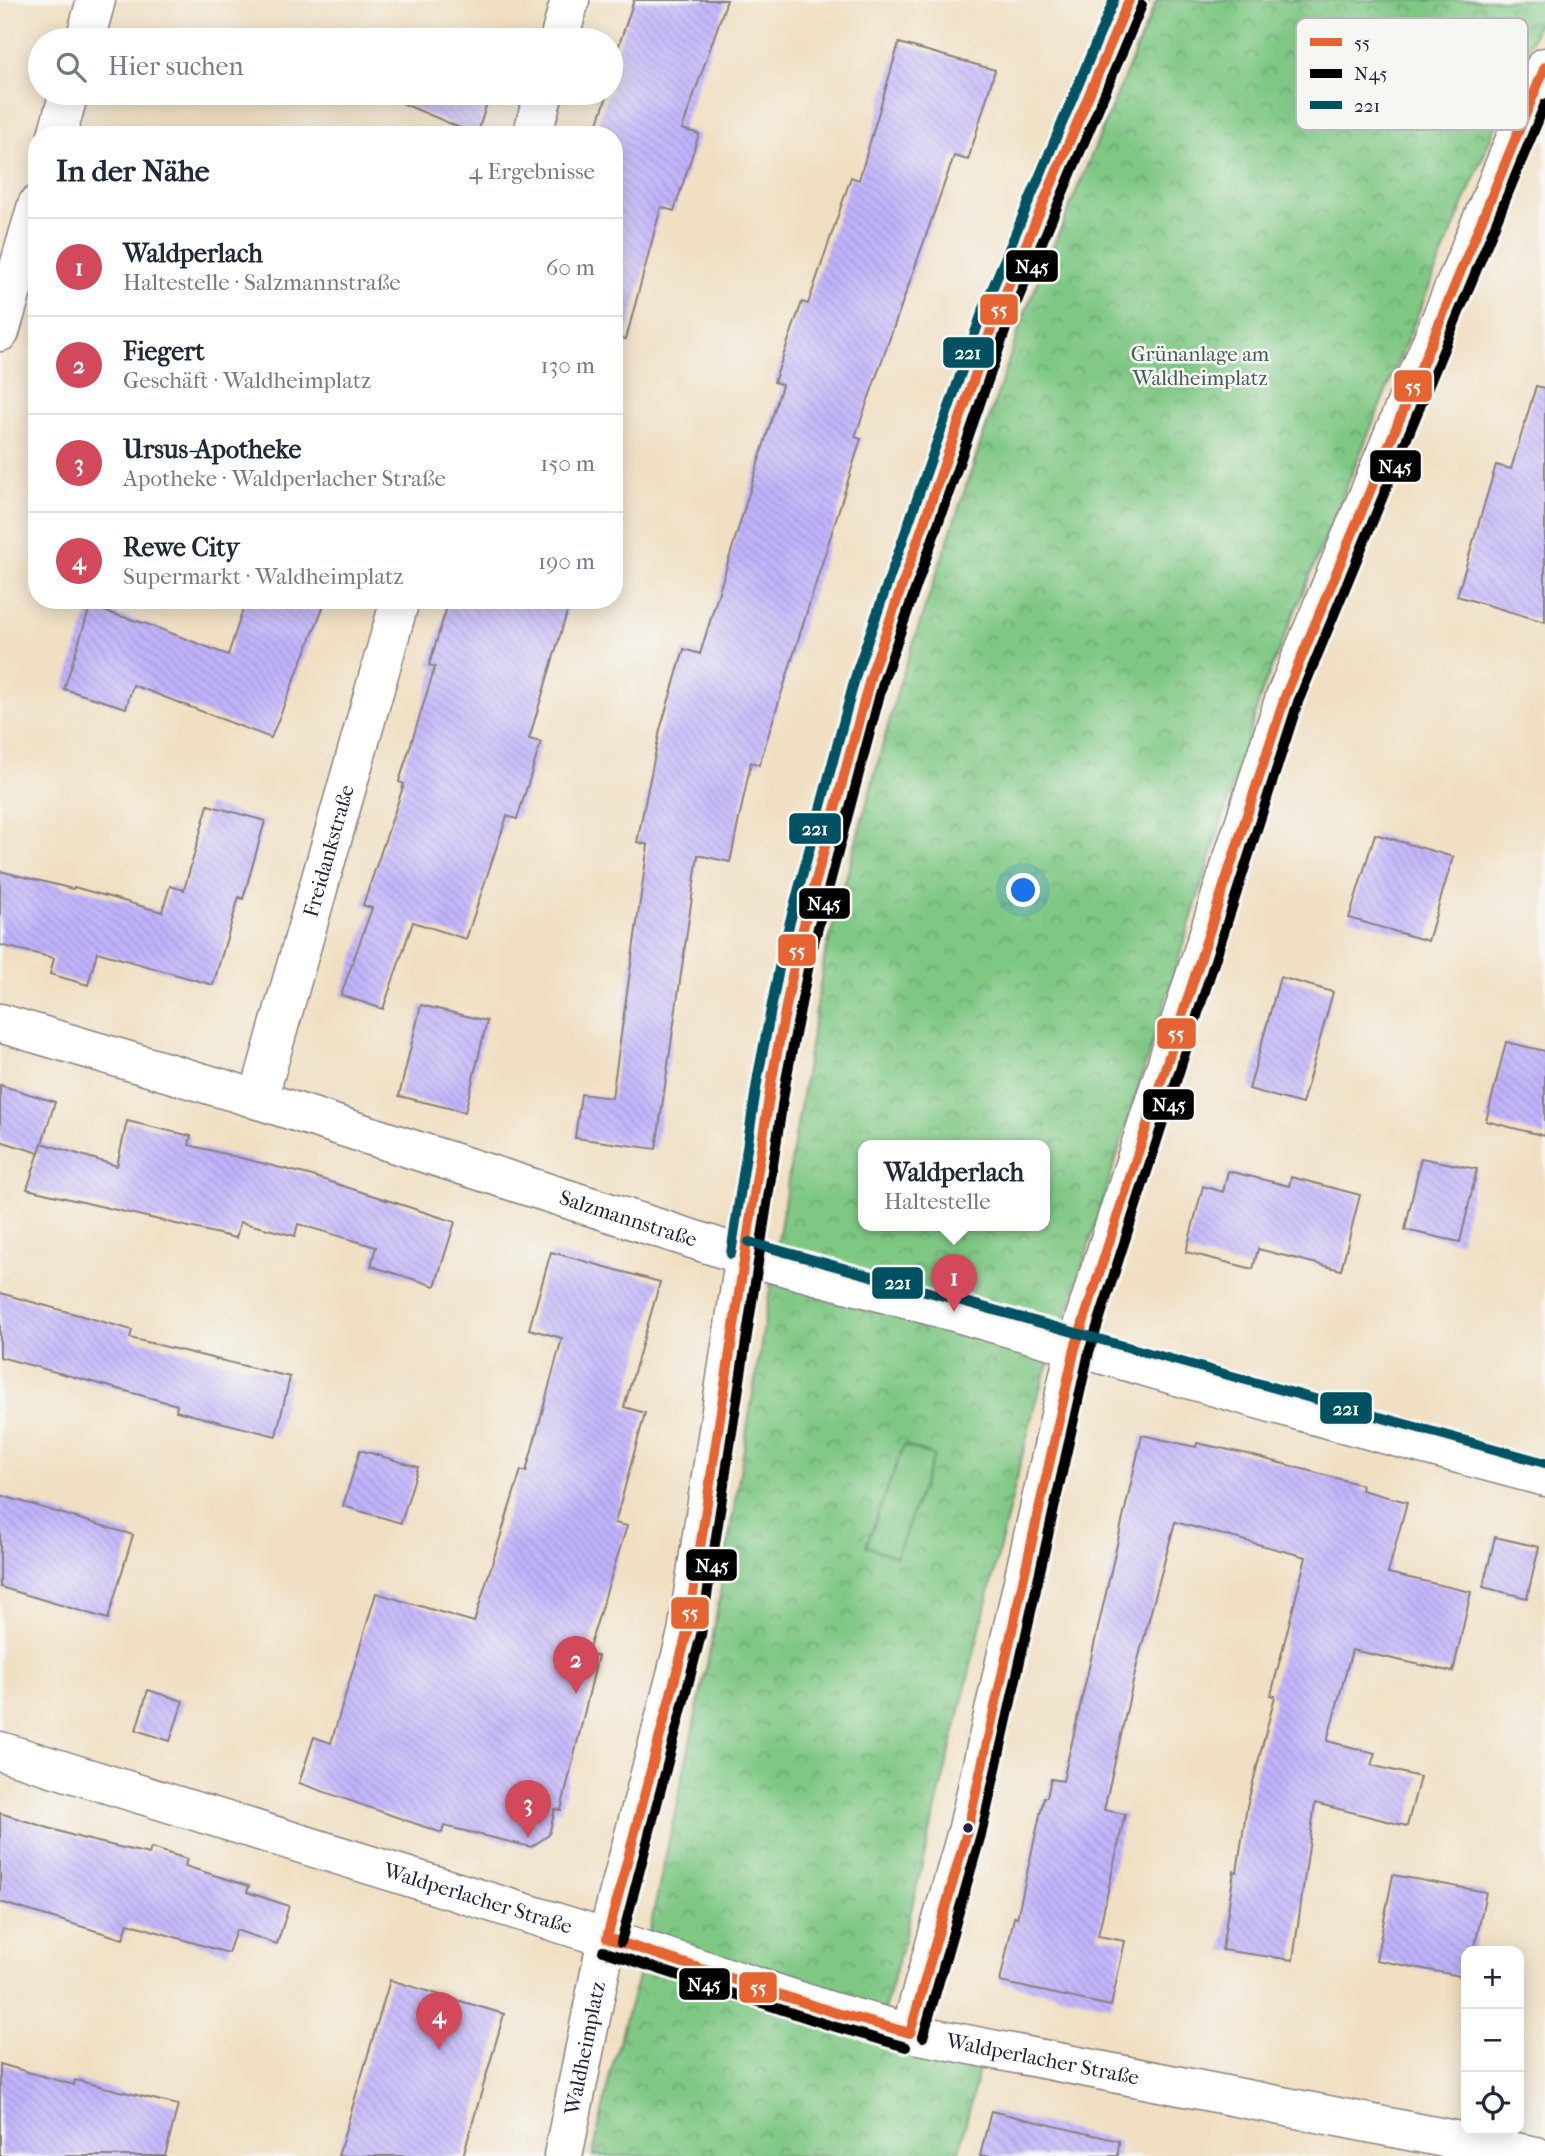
<!DOCTYPE html>
<html lang="de">
<head>
<meta charset="utf-8">
<style>
	:root { --surface:#fff; --page:#f6f6f7; --text:#1f2937; --muted:#747a83; --line:#e0e1e3; --accent:#d1495b }
	body { margin:0; font-family:"IM FELL French Canon",serif; background:var(--page); color:var(--text) }
	.controls { position:absolute; right:21px; bottom:21px; display:grid; overflow:hidden; border-radius:14px; box-shadow:0 4px 18px #0003 }
	.controls button { width:63px; height:63px; display:grid; place-items:center; padding:0; border:0; border-bottom:2px solid var(--line); background:var(--surface); color:var(--text); font:35px sans-serif }
	.you { position:absolute; left:1024px; top:891px; width:24px; height:24px; margin:-18px; border:5px solid #fff; border-radius:50%; background:#1a73e8; box-shadow:0 0 0 10px #1a73e833 }
	.badge { display:grid; place-items:center; width:46px; height:46px; border-radius:50%; background:var(--accent); color:#fff; font-size:23px; font-weight:700 }
	.pin { position:absolute; translate:-50% -58px; filter:drop-shadow(0 2px 4px #0008) }
	.pin::after { content:''; position:absolute; top:37px; width:24px; height:21px; background:inherit; clip-path:polygon(0 0,100% 0,50% 100%) }
	.popup { position:absolute; left:858px; top:1140px; width:192px; height:91px; box-sizing:border-box; display:grid; place-content:center; border-radius:14px; background:var(--surface); filter:drop-shadow(0 2px 5px #0005); font-size:23px; white-space:nowrap; color:var(--muted) }
	.popup b { font-size:26px; color:var(--text) }
	.popup::after { content:''; position:absolute; left:50%; top:100%; margin-left:-14px; border:14px solid transparent; border-top-color:var(--surface) }
	.list { margin:0; padding:0; list-style:none }
	h2 { display:flex; justify-content:space-between; align-items:center; height:91px; margin:0; padding:0 28px; font-size:30px }
	h2 small { font-size:23px; font-weight:400; color:var(--muted) }
	.list li { display:grid; grid-template-columns:46px 1fr auto; gap:21px; align-items:center; box-sizing:border-box; height:98px; padding:0 28px; border-top:2px solid var(--line) }
	.list b { display:block; font-size:26px; white-space:nowrap }
	.list p { margin:0; font-size:23px; white-space:nowrap; color:var(--muted) }
	.list em { font-size:23px; font-style:normal; color:var(--muted) }
	.icon { flex:none; width:38px; height:38px; fill:none; stroke:currentColor; stroke-width:2; stroke-linecap:round; stroke-linejoin:round }
	.map { position:relative; flex:none; width:1545px; height:2156px; overflow:hidden }
	.search { position:absolute; background:var(--surface); box-shadow:0 4px 18px #0003; left:28px; top:28px; width:595px; height:77px; display:flex; align-items:center; gap:18px; box-sizing:border-box; padding:0 24px; border-radius:38px; color:var(--muted); font-size:26px }
	.panel { position:absolute; background:var(--surface); box-shadow:0 4px 18px #0003; left:28px; top:126px; width:595px; height:483px; border-radius:28px }
	.map>svg:first-child { display:block }
	.park { fill:url(#park-crowns); stroke:#507560; stroke-width:2; fill-rule:evenodd }
	.pitch { fill:#7fc884; stroke:#507560; stroke-width:2 }
	.building { fill:url(#building-back-hatch) }
	.lines { fill:none; stroke-linecap:round; stroke-linejoin:round }
	.street-casing { stroke:#89807e; stroke-width:41 }
	.street { stroke:#fff; stroke-width:38 }
	.bus-1-casing { stroke:#f6f6f2; stroke-width:16 }
	.bus-2-casing { stroke:#f6f6f2; stroke-width:16 }
	.bus-3-casing { stroke:#f6f6f2; stroke-width:16 }
	.bus-1 { stroke:#e66432; stroke-width:10 }
	.bus-2 { stroke:#000; stroke-width:10 }
	.bus-3 { stroke:#005262; stroke-width:10 }
	.bus-dot { fill:#22223b; stroke:#f6f6f2; stroke-width:2.5 }
	.labels { text-anchor:middle; dominant-baseline:central; stroke-width:5; stroke-linejoin:round; paint-order:stroke }
	.park-label { font-size:21px; fill:#435c55; stroke:#f6f6f2 }
	.street-label { font-size:21px; fill:#22223b; stroke:#f6f6f2 }
	.key { fill:#f6f6f2; stroke:#b6b6bb; stroke-width:2 }
	.key-label { font-size:19px; fill:#22223b }
	.line-badge { stroke:#f6f6f2; stroke-width:2.5 }
	.badge-label { font-size:19px; text-anchor:middle; font-weight:bold; fill:#fff }
</style>
</head>
<body>
<div class="map">
<svg width="1545" height="2156" viewBox="0 0 1545 2156">
	<defs>
		<pattern id="park-crowns" width="20" height="18" patternUnits="userSpaceOnUse" patternTransform="scale(1.75)"><rect width="20" height="18" fill="#7fc884"/><path d="M2 6a3 3 0 1 1 6 0M12 15a3 3 0 1 1 6 0" fill="none" stroke="#68a26d"/></pattern>
		<pattern id="building-back-hatch" width="6" height="6" patternUnits="userSpaceOnUse" patternTransform="scale(1.75)"><rect width="6" height="6" fill="#c0b2fa"/><path d="M-1 5l2 2M0 0l6 6M5-1l2 2" fill="none" stroke="#a599d7"/></pattern>
	</defs>
	<rect width="100%" height="100%" fill="#f6f6f2"/>
	<filter id="ink" filterUnits="userSpaceOnUse"><feTurbulence type="fractalNoise" baseFrequency=".0143" numOctaves="2"/><feDisplacementMap in="SourceGraphic" scale="14" xChannelSelector="R" yChannelSelector="G"/><feConvolveMatrix kernelMatrix="1 2 1 2 8 2 1 2 1" color-interpolation-filters="sRGB"/></filter>
	<filter id="wash" filterUnits="userSpaceOnUse"><feTurbulence type="fractalNoise" baseFrequency=".00686" numOctaves="4" result="noise"/><feDisplacementMap in="SourceGraphic" scale="28" xChannelSelector="R" yChannelSelector="G"/><feGaussianBlur stdDeviation="1.57" result="paint"/><feColorMatrix in="noise" values="0 0 0 0 0 0 0 0 0 0 0 0 0 0 0 0 0 1.4 0 .05"/><feComposite in="paint" operator="in"/></filter>
	<g filter="url(#wash)">
		<rect width="100%" height="100%" fill="#f0dfc2"/>
		<!-- park -->
		<path class="park" d="M1157 0H1545V7L1264 686 1074 1293 1036 1400 902 1947 876 2039 980 2065 958 2156H593L610 2074 645 1952 713 1636 825 955 900 682 1024 315ZM863 1146H1045V1226H863Z"/>
		<!-- pitch -->
		<path class="pitch" d="M904 1445 934 1456 896 1557 866 1546Z"/>
		<g id="blocks">
			<!-- building -->
			<path class="building" d="M634 0H727L682 129 699 134 674 211 661 207 626 339 614 337V135H594L608 93H611V83L621 53 617 51Z
				M899 43 995 70 976 134 968 160 954 156 855 437 861 439 759 765 751 762 730 862 698 855 656 1149 575 1138 581 1094 612 1098 648 845 637 842 660 730 684 649 700 654 782 385 774 382 802 302 808 304 851 177 859 180Z
				M378 93H490L477 135Z
				M1536 386 1545 388V622L1457 596 1496 465 1511 469Z
				M246 600H326L271 738 133 685 126 708 64 689 90 607 147 624 228 655Z
				M449 600H538L568 609 529 739 541 742 517 819 507 816 466 939 413 922 383 1009 341 995 372 908 363 905 404 784 399 782 435 667 429 665Z
				M208 805 265 821 243 899 239 897 213 985 97 952 88 985 50 974 54 958 0 945V871L73 889 74 887 162 912 170 886 184 890Z
				M1375 834 1453 857 1428 941 1349 918Z
				M1280 977 1333 992 1302 1104 1249 1089Z
				M421 1005 487 1021 465 1112 399 1096Z
				M1506 1042 1545 1051V1136L1486 1121Z
				M0 1085 55 1102 39 1153 0 1141Z
				M127 1121 191 1136 189 1145 309 1175 455 1222 435 1286 371 1266 376 1247 298 1224 295 1236 240 1222 236 1238 27 1189 42 1143 117 1166Z
				M1421 1158 1477 1169 1460 1242 1405 1230Z
				M1228 1171 1289 1186 1291 1177 1360 1195 1341 1270 1258 1249 1253 1269 1186 1252 1203 1186 1223 1192Z
				M551 1252 660 1282 624 1407 645 1413 615 1523 627 1526 587 1654 598 1656 561 1810 555 1809 549 1835 531 1847 444 1826 442 1833 299 1783 314 1737 331 1743 376 1593 474 1622 521 1470 526 1472 562 1338 529 1329Z
				M0 1293 132 1330 130 1338 290 1377 276 1436 176 1411 177 1405 0 1357Z
				M1142 1435 1196 1447 1197 1443 1243 1453 1362 1485 1361 1490 1407 1502 1388 1573 1471 1592 1453 1672 1352 1650 1327 1741 1375 1753 1371 1765 1420 1777 1407 1826 1315 1803 1293 1960 1222 1950 1234 1871 1237 1872 1247 1806 1275 1696 1271 1695 1306 1557 1175 1522 1138 1660 1104 1810 1125 1814 1098 1936 1125 1941 1111 2006 1000 1982 1014 1917 1017 1918 1044 1797H1047L1051 1779 1063 1781Z
				M360 1450 418 1467 401 1523 343 1506Z
				M0 1495 133 1535 108 1619 0 1587Z
				M1495 1537 1539 1547 1527 1598 1483 1587Z
				M148 1690 183 1701 170 1741 136 1730Z
				M0 1813 81 1838 149 1854 151 1848 187 1859 185 1866 249 1886 247 1892 289 1906 277 1944 236 1930 228 1953 128 1923 123 1939 0 1902Z
				M1393 1875 1486 1892 1474 1951H1466V1977L1376 1960Z
				M390 1980 504 2014 463 2156H338Z
				M0 2064 74 2085 75 2080 178 2105 165 2156H0Z
				M991 2111 1119 2141 1118 2156H980Z"/>
		</g>
	</g>
	<g filter="url(#ink)">
		<use href="#blocks" fill-opacity="0" stroke="#89807e" stroke-width="2"/>
		<g class="lines">
			<defs>
				<g id="street">
					<path d="M85 40 96 0"/>
					<path d="M559 40 570 0"/>
					<path d="M57 135 69 93"/>
					<path d="M532 135 544 93"/>
					<path d="M0 332 37 205"/>
					<path id="s1" d="M0 1023 234 1092 745 1256 954 1312 1324 1418 1545 1477"/>
					<path id="s2" d="M258 1100 400 600"/>
					<path id="s3" d="M0 1751 607 1938 833 2012 910 2033 1536 2156"/>
					<path d="M910 2033 968 1828 1075 1348 1285 697 1545 67"/>
					<path id="s4" d="M563 2156 607 1938 687 1633 772 1078 797 951 871 675 995 318 1129 0"/>
				</g>
			</defs>
			<!-- street casing -->
			<use href="#street" class="street-casing"/>
			<!-- street -->
			<use href="#street" class="street"/>
			<defs>
				<path id="bus-1" d="M607 1938 687 1633 772 1078 797 951 871 675 995 318 1129 0
					M607 1938 833 2012 910 2033
					M910 2033 968 1828 1075 1348 1285 697 1545 67"/>
				<path id="bus-2" d="M621 1942 701 1635 786 1080 811 954 884 679 1008 323 1142 5
					M603 1951 829 2025 906 2047
					M923 2037 982 1831 1089 1352 1298 702 1545 104"/>
				<path id="bus-3" d="M749 1242C1015 1314 1279 1391 1545 1463
					M731 1254 758 1076 783 948 857 671 982 313 1114 0"/>
			</defs>
			<!-- bus-1 casing -->
			<use href="#bus-1" class="bus-1-casing"/>
			<!-- bus-2 casing -->
			<use href="#bus-2" class="bus-2-casing"/>
			<!-- bus-3 casing -->
			<use href="#bus-3" class="bus-3-casing"/>
			<!-- bus-1 -->
			<use href="#bus-1" class="bus-1"/>
			<!-- bus-2 -->
			<use href="#bus-2" class="bus-2"/>
			<!-- bus-3 -->
			<use href="#bus-3" class="bus-3"/>
		</g>
	</g>
	<!-- markers -->
	<circle class="bus-dot" cx="968" cy="1828" r="6"/>
	<g class="labels">
		<!-- park labels -->
		<g class="park-label">
			<text x="1200" y="354">Grünanlage am<tspan x="1200" dy="24">Waldheimplatz</tspan></text>
		</g>
		<!-- street labels -->
		<g class="street-label">
			<text stroke="none"><textPath href="#s2" startOffset="259">Freidankstraße</textPath></text>
			<text stroke="none"><textPath href="#s1" startOffset="658">Salzmannstraße</textPath></text>
			<text stroke="none"><textPath href="#s3" startOffset="500">Waldperlacher Straße</textPath></text>
			<text stroke="none"><textPath href="#s4" startOffset="110">Waldheimplatz</textPath></text>
			<text stroke="none"><textPath href="#s3" startOffset="1088">Waldperlacher Straße</textPath></text>
		</g>
	</g>
	<!-- legend -->
	<rect x="1296" y="18" width="232" height="112" rx="10" class="key"/>
	<rect x="1310" y="38" width="32" height="8" fill="#e66432"/>
	<rect x="1310" y="69" width="32" height="9" fill="#000"/>
	<rect x="1310" y="101" width="32" height="8" fill="#005262"/>
	<g class="key-label">
		<text x="1354" y="49">55</text>
		<text x="1354" y="80">N45</text>
		<text x="1354" y="112">221</text>
	</g>
	<g class="line-badge">
		<rect x="1005" y="249" width="54" height="34" rx="7" fill="#000"/>
		<rect x="979" y="293" width="40" height="33" rx="7" fill="#e66432"/>
		<rect x="942" y="336" width="53" height="33" rx="7" fill="#005262"/>
		<rect x="1393" y="369" width="40" height="34" rx="7" fill="#e66432"/>
		<rect x="1369" y="449" width="53" height="34" rx="7" fill="#000"/>
		<rect x="788" y="812" width="54" height="33" rx="7" fill="#005262"/>
		<rect x="798" y="887" width="53" height="33" rx="7" fill="#000"/>
		<rect x="777" y="933" width="40" height="34" rx="7" fill="#e66432"/>
		<rect x="1156" y="1017" width="41" height="33" rx="7" fill="#e66432"/>
		<rect x="1142" y="1088" width="53" height="33" rx="7" fill="#000"/>
		<rect x="871" y="1266" width="53" height="34" rx="7" fill="#005262"/>
		<rect x="1319" y="1391" width="54" height="34" rx="7" fill="#005262"/>
		<rect x="685" y="1548" width="53" height="34" rx="7" fill="#000"/>
		<rect x="670" y="1596" width="40" height="34" rx="7" fill="#e66432"/>
		<rect x="678" y="1967" width="53" height="34" rx="7" fill="#000"/>
		<rect x="738" y="1971" width="40" height="33" rx="7" fill="#e66432"/>
	</g>
	<g class="badge-label">
		<text x="1032" y="273">N45</text>
		<text x="999" y="316">55</text>
		<text x="968" y="359">221</text>
		<text x="1413" y="393">55</text>
		<text x="1395" y="473">N45</text>
		<text x="815" y="835">221</text>
		<text x="824" y="910">N45</text>
		<text x="797" y="957">55</text>
		<text x="1176" y="1040">55</text>
		<text x="1169" y="1111">N45</text>
		<text x="898" y="1289">221</text>
		<text x="1346" y="1415">221</text>
		<text x="712" y="1572">N45</text>
		<text x="690" y="1619">55</text>
		<text x="704" y="1991">N45</text>
		<text x="758" y="1994">55</text>
	</g>
</svg>
<div class="controls">
<button>+</button>
<button>−</button>
<button><svg class="icon" aria-label="locate" viewBox="0 0 24 24"><circle cx="12" cy="12" r="6"/><path d="M12 2v4M12 18v4M2 12h4M18 12h4"/></svg></button>
</div>
<div class="you"></div>
<div class="pin badge" style="left:954px;top:1312px">1</div>
<div class="popup"><b>Waldperlach</b>Haltestelle</div>
<div class="pin badge" style="left:576px;top:1694px">2</div>
<div class="pin badge" style="left:528px;top:1838px">3</div>
<div class="pin badge" style="left:439px;top:2050px">4</div>
<div class="search"><svg class="icon" aria-label="search" viewBox="0 0 24 24"><circle cx="10" cy="10" r="6"/><path d="M15 15l6 6"/></svg>Hier suchen</div>
<section class="panel">
<h2>In der Nähe<small>4 Ergebnisse</small></h2>
<ul class="list">
<li><span class="badge">1</span><div><b>Waldperlach</b><p>Haltestelle · Salzmannstraße</p></div><em>60 m</em></li>
<li><span class="badge">2</span><div><b>Fiegert</b><p>Geschäft · Waldheimplatz</p></div><em>130 m</em></li>
<li><span class="badge">3</span><div><b>Ursus-Apotheke</b><p>Apotheke · Waldperlacher Straße</p></div><em>150 m</em></li>
<li><span class="badge">4</span><div><b>Rewe City</b><p>Supermarkt · Waldheimplatz</p></div><em>190 m</em></li>
</ul>
</section>
</div>
</body>
</html>
